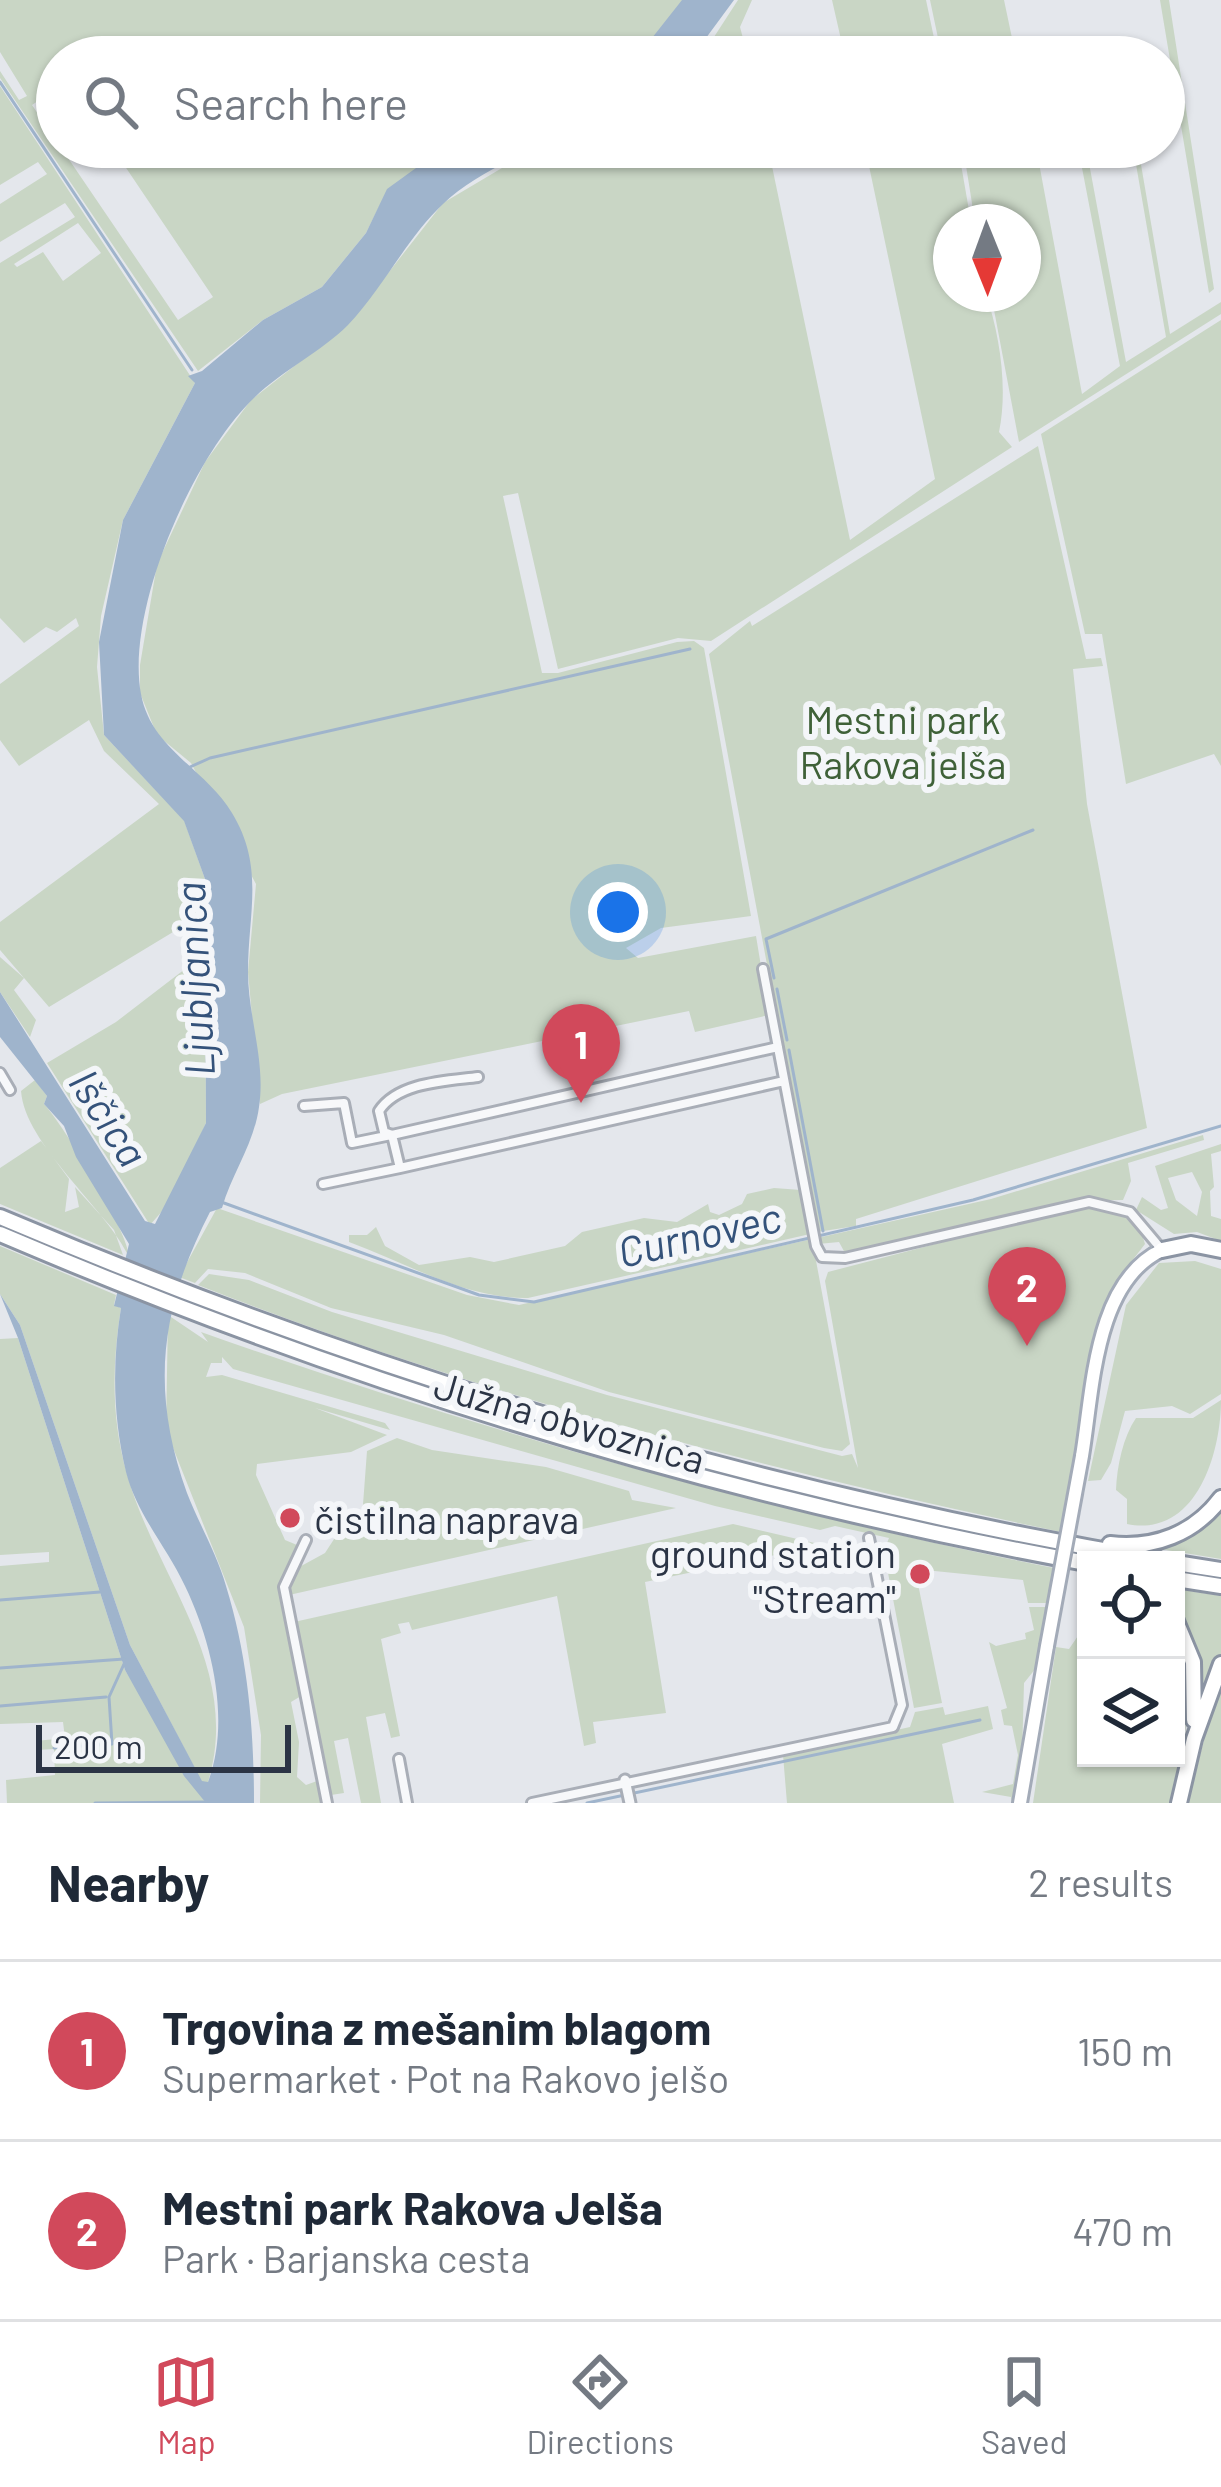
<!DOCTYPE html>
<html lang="en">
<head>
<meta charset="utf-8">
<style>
	:root { --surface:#fff; --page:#f2f2f3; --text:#1f2937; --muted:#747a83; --line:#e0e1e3; --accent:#d1495b }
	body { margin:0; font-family:Barlow,sans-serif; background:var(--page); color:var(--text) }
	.controls { position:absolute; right:36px; bottom:36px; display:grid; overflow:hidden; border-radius:0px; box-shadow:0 3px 9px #0004 }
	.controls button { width:108px; height:108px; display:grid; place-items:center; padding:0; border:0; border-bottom:3px solid var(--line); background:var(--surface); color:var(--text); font:60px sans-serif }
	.compass { position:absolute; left:933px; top:204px; width:108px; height:108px; border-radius:50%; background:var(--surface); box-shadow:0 3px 9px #0004; rotate:179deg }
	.scale { position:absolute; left:36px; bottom:30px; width:255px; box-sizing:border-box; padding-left:12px; border:6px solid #2b3445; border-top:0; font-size:33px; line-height:42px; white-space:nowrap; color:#2b3445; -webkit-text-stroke:9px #f4f6f9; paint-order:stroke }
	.you { position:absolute; left:618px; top:912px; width:42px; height:42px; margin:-30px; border:9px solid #fff; border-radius:50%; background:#1a73e8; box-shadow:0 0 0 18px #1a73e833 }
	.badge { display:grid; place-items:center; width:78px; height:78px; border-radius:50%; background:var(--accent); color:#fff; font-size:39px; font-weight:700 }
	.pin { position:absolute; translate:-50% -99px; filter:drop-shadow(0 3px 6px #0008) }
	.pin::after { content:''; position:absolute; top:63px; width:42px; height:36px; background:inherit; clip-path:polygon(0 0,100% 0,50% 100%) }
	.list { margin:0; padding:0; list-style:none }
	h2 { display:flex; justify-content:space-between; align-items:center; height:156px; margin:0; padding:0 48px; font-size:51px }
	h2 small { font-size:39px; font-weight:400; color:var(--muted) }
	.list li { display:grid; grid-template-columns:78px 1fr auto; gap:36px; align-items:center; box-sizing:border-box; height:180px; padding:0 48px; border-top:3px solid var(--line) }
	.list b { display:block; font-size:45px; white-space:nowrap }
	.list p { margin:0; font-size:39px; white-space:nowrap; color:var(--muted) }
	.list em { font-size:39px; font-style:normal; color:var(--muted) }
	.icon { flex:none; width:66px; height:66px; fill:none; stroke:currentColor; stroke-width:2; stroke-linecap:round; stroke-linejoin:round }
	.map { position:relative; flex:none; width:1221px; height:1803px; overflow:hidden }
	.search { position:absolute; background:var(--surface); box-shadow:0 3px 9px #0004; left:36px; right:36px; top:36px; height:132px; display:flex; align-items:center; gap:30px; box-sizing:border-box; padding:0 42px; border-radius:66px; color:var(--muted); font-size:45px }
	.sheet { height:516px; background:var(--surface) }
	nav { display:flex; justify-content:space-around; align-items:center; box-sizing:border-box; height:168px; border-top:3px solid var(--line); background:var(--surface); font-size:33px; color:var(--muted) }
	nav a { display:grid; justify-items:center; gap:6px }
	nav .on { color:var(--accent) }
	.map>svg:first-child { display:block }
	.green { fill:#c9d6c5; fill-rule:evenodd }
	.water { fill:#9fb4cc }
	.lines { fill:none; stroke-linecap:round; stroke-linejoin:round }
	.stream { stroke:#9fb4cc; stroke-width:3 }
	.minor-casing { stroke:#a9aeb7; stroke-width:14 }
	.tertiary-casing { stroke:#a9aeb7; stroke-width:15 }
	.primary-casing { stroke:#a3abb8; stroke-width:18 }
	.motorway-casing { stroke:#8b94a3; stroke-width:20 }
	.minor { stroke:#f7f8fa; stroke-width:8 }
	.tertiary { stroke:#f7f8fa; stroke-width:9 }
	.primary { stroke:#fff; stroke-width:12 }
	.motorway { stroke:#fff; stroke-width:14 }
	.primary-bridge-casing { stroke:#a3abb8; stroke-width:18; stroke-linecap:butt }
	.primary-bridge { stroke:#fff; stroke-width:12 }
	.poi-dot { fill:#d1495b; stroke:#f4f6f9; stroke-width:4.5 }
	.labels { text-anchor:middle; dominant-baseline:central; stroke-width:12; stroke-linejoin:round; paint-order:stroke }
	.park-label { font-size:39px; fill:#3f6138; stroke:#f4f6f9 }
	.street-label { font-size:39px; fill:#2b3445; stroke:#f4f6f9 }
	.poi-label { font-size:39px; fill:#2b3445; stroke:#f4f6f9; text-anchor:start }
	.water-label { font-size:42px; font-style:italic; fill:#34527a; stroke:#f4f6f9 }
</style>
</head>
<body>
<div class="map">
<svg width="1221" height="1803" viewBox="0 0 1221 1803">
	<rect width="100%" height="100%" fill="#e4e7ec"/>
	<!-- green -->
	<path class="green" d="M0 0H686L676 18 636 57H57V88L32 105 178 320 213 297 112 147H441L383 199 366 233 322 287 263 320 198 371 0 78V71L19 100 27 96 0 52Z
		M738 0H752L740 27 748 57H701Z
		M832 0H926L938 57H845Z
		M930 0H1004L1016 57H942Z
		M1160 0H1169L1214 289 1209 293Z
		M0 86 195 383 123 520 101 616 97 667 104 735 184 820 205 879 206 1123 171 1201 150 1225 47 1063 116 1022 185 969 188 923 49 1007 0 950V922L159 804 104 751 89 720 19 766 0 740V684L79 626 76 618 57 632 46 627 24 643 0 618V263L75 217 65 203 0 242V204L47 174 38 162 0 185ZM78 223 101 253 63 281 43 252 17 267 14 264Z
		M554 147H768L850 540 935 479 865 147H958L971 222H951V294H986C1000 336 1008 389 999 432L1012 447 711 641 678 638 558 669 518 493 503 496 542 673H558L677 642 694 641 704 648 751 916 661 928 626 948 638 958 756 936 769 1015 695 1032 689 1011 282 1094 260 1104 248 972 256 884 191 763 157 735 140 693V665L157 564 205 462 251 400 349 323 443 203 514 161Z
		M963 147H1036L1082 394 1120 366 1078 147H1086L1126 362 1166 337 1133 147H1138L1170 334 1221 302V314L1019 442 991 294H1023V222H975Z
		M1221 320V766L1214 754 1126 784 1102 634H1085L1041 434Z
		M1038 446 1086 659 1101 658 1103 666 1073 669 1087 804 1147 1128 856 1219V1226L817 1232 709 654 750 621 752 626Z
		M0 957 24 978 14 990 36 1020 30 1037 0 992Z
		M35 1080 47 1096 44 1104C64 1126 128 1230 129 1257 106 1208 25 1145 21 1091Z
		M1203 1135 1204 1140 1128 1163 1131 1181 1123 1200 1068 1201 845 1253 839 1242 818 1244 817 1238 991 1199Z
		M41 1141 69 1179 65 1212 79 1207 75 1187 114 1230 123 1255 0 1204V1168Z
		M1221 1144V1151L1211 1154 1214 1187 1210 1191 1211 1216 1221 1219V1241L1197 1232 1174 1234 1136 1210 1142 1197 1161 1210 1168 1208 1155 1166ZM1192 1172 1202 1192 1197 1216 1176 1200 1168 1178Z
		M774 1188 801 1190 810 1234 528 1298C465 1299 407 1263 349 1242V1235H367L376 1227 385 1246 419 1265 470 1257 494 1262 565 1246 582 1232 644 1218 677 1222 708 1204 710 1212 719 1215 742 1204 747 1194Z
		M1081 1206C1112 1206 1137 1212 1145 1244L1114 1284 1106 1306 1061 1532C767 1470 477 1395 198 1285L209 1274 249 1280 332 1312 607 1395 842 1456 852 1454 858 1468 825 1281 828 1272Z
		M217 1208 467 1295 519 1305 812 1239 850 1444 842 1451 824 1448 609 1392 444 1335 331 1308 245 1273 208 1269 195 1283 179 1277Z
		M0 1246 116 1295 114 1305 121 1308C112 1364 111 1419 127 1474 155 1576 243 1666 208 1782H202L130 1645 20 1325 0 1294Z
		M1195 1261 1221 1269V1394L1190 1414 1172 1406 1125 1411 1111 1463 1101 1480 1088 1481 1126 1305 1159 1263Z
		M168 1315 208 1342 201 1332C480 1431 764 1510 1054 1568L1048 1603H1028L1023 1580 915 1569 942 1703 914 1708 884 1552 876 1542 887 1543 889 1538 835 1526 820 1530 715 1506 233 1369 222 1357V1363H211L206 1377 222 1375 385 1423 390 1430 315 1408 387 1435 351 1452 257 1464 256 1475 285 1540 297 1545 279 1587 301 1696 291 1702 299 1742 297 1777 306 1785 317 1781 322 1803H260L261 1735 244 1627 166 1430Z
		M18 1338 125 1670 206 1803H7L6 1780 55 1775 54 1749 37 1750 36 1741 65 1738 63 1722 0 1724V1566L49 1562V1552L0 1555V1339Z
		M1221 1400C1221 1452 1197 1538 1127 1524V1499L1116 1490C1117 1466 1123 1437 1136 1418H1193Z
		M397 1438 432 1450 546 1467 629 1491 632 1500 676 1508 289 1595 292 1571 325 1553 338 1533 352 1536 361 1531 367 1451Z
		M1221 1507V1559L1160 1549 1192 1534Z
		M733 1524 823 1545 645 1582 666 1713 593 1722 596 1743 584 1746 557 1596 412 1630 409 1622 398 1624 401 1633 381 1639 400 1736 391 1738 385 1713 366 1717 381 1803H361L348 1738 334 1741 344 1793 331 1795 294 1622Z
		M1176 1589 1221 1596V1654L1200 1700C1202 1653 1176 1627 1176 1589Z
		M1029 1607H1046L1036 1668 1024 1683 1022 1756 1011 1803V1797L982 1792 1013 1784 1018 1755 1012 1726 1004 1725 1001 1710 1007 1708 989 1642 996 1646 1026 1639 1025 1633 1034 1630Z
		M1082 1630 1086 1758H1176V1685L1189 1681 1183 1761 1172 1803H1033L1056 1647 1069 1649Z
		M1221 1673V1803H1188Z
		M988 1706 993 1729 942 1744 954 1803H787L783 1755 910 1727 915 1712 943 1707 945 1715Z"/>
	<!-- water -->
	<path class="water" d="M682 0H734L692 57H637Z
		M445 147H535C503 164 469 179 443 204 406 239 384 287 348 325 321 352 283 370 255 397 194 454 125 610 141 694 151 749 205 768 232 813 265 867 248 913 248 972 248 1017 266 1061 259 1107 254 1144 232 1173 222 1208L210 1212C160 1309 150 1390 187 1493 199 1524 217 1554 226 1586 248 1657 254 1730 254 1803H206L184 1776 125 1670 18 1338 0 1294 20 1325 130 1645 202 1781 208 1782C231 1721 212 1642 185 1586 167 1547 137 1515 126 1472 113 1418 112 1363 121 1308L114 1306 129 1244 76 1157 64 1126 44 1104 47 1096 0 1037V992L145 1221 155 1224 206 1123 205 879 184 821 104 735 99 642 123 520 195 383 188 376 202 371 263 320 322 287 366 233 387 189Z"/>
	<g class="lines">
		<!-- stream -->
		<path class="stream" d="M0 82 192 370
			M190 767 210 758 690 649
			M774 978 766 939 1033 830
			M777 989 787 1040
			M789 1050 823 1231
			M224 1203 479 1295 534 1302 973 1200 1221 1126
			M0 1600 100 1592
			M0 1668 124 1659
			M1176 1682 1187 1679
			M1080 1698 1086 1697
			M0 1706 106 1697
			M54 1748 112 1744 109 1697 124 1664
			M95 1803 207 1802
			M587 1803 980 1720"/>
		<defs>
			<path id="minor" d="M763 969 816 1246 822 1257 845 1258 1089 1202 1130 1212 1162 1250
				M778 1047 392 1135 400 1168 784 1081
				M0 1073 10 1090
				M304 1106 344 1103 352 1143 391 1135
				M392 1135 384 1132 379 1111C398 1082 446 1081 478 1077
				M323 1184 400 1168
				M306 1540 284 1587 327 1803
				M399 1759 407 1803
				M532 1803 893 1727 902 1705 869 1538"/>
			<path id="tertiary" d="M625 1780 630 1803"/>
			<path id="primary" d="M1082 1456C1093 1391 1094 1282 1162 1250
				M1020 1803 1047 1646"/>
			<path id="motorway" d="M0 1217C372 1375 760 1492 1159 1560
				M0 1234C349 1383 713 1495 1086 1563
				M1162 1250 1191 1244 1221 1250
				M1110 1544C1154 1549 1194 1534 1221 1498
				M1176 1563 1221 1570
				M1176 1579 1221 1586
				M1176 1621 1193 1662 1194 1720
				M1179 1803 1194 1739 1221 1664"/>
		</defs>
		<!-- minor casing -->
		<use href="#minor" class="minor-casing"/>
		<!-- tertiary casing -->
		<use href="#tertiary" class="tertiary-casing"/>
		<!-- primary casing -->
		<use href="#primary" class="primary-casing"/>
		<!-- motorway casing -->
		<use href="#motorway" class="motorway-casing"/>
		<!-- minor -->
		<use href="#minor" class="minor"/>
		<!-- tertiary -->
		<use href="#tertiary" class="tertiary"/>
		<!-- primary -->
		<use href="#primary" class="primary"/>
		<!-- motorway -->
		<use href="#motorway" class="motorway"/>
		<defs>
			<path id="primary-bridge" d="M1047 1646 1082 1456"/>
		</defs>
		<!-- primary-bridge casing -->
		<use href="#primary-bridge" class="primary-bridge-casing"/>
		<!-- primary-bridge -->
		<use href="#primary-bridge" class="primary-bridge"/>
	</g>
	<!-- markers -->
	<g class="poi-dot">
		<circle cx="290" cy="1518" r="12"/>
		<circle cx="920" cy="1574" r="12"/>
	</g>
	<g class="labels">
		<!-- park labels -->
		<g class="park-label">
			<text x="903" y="718">Mestni park<tspan x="903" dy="45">Rakova jelša</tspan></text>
		</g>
		<!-- street labels -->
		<g class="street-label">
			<text transform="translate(570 1421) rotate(16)">Južna obvoznica</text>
		</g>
		<!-- poi labels -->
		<g class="poi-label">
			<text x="314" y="1518">čistilna naprava</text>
			<text x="896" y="1552" text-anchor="end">ground station<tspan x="896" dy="45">"Stream"</tspan></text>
		</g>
		<!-- water labels -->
		<g class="water-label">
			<text transform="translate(193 979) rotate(-93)">Ljubljanica</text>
			<text transform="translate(110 1117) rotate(57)">Iščica</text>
			<text transform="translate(699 1233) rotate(-13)">Curnovec</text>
		</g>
	</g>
</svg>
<div class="controls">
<button><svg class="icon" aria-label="locate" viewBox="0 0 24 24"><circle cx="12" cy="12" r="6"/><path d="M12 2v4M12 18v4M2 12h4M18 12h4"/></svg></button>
<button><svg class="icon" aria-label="layers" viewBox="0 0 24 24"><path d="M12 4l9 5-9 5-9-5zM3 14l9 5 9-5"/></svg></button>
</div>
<svg class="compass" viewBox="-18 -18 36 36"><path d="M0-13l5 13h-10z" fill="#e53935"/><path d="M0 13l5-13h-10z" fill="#747a83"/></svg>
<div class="scale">200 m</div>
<div class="you"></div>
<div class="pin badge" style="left:581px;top:1103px">1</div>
<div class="pin badge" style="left:1027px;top:1346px">2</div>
<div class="search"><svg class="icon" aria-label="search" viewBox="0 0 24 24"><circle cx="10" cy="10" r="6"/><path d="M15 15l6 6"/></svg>Search here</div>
</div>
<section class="sheet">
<h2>Nearby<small>2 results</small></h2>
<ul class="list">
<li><span class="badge">1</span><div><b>Trgovina z mešanim blagom</b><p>Supermarket · Pot na Rakovo jelšo</p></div><em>150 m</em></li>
<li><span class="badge">2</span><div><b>Mestni park Rakova Jelša</b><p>Park · Barjanska cesta</p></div><em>470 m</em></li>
</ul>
</section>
<nav>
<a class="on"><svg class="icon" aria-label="map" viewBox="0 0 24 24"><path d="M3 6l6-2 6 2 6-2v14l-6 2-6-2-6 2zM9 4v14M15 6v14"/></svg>Map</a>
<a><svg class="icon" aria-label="directions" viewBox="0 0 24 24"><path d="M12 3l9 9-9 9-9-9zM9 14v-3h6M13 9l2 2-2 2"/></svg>Directions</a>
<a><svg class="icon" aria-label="saved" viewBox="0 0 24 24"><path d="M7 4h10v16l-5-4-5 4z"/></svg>Saved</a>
</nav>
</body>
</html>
